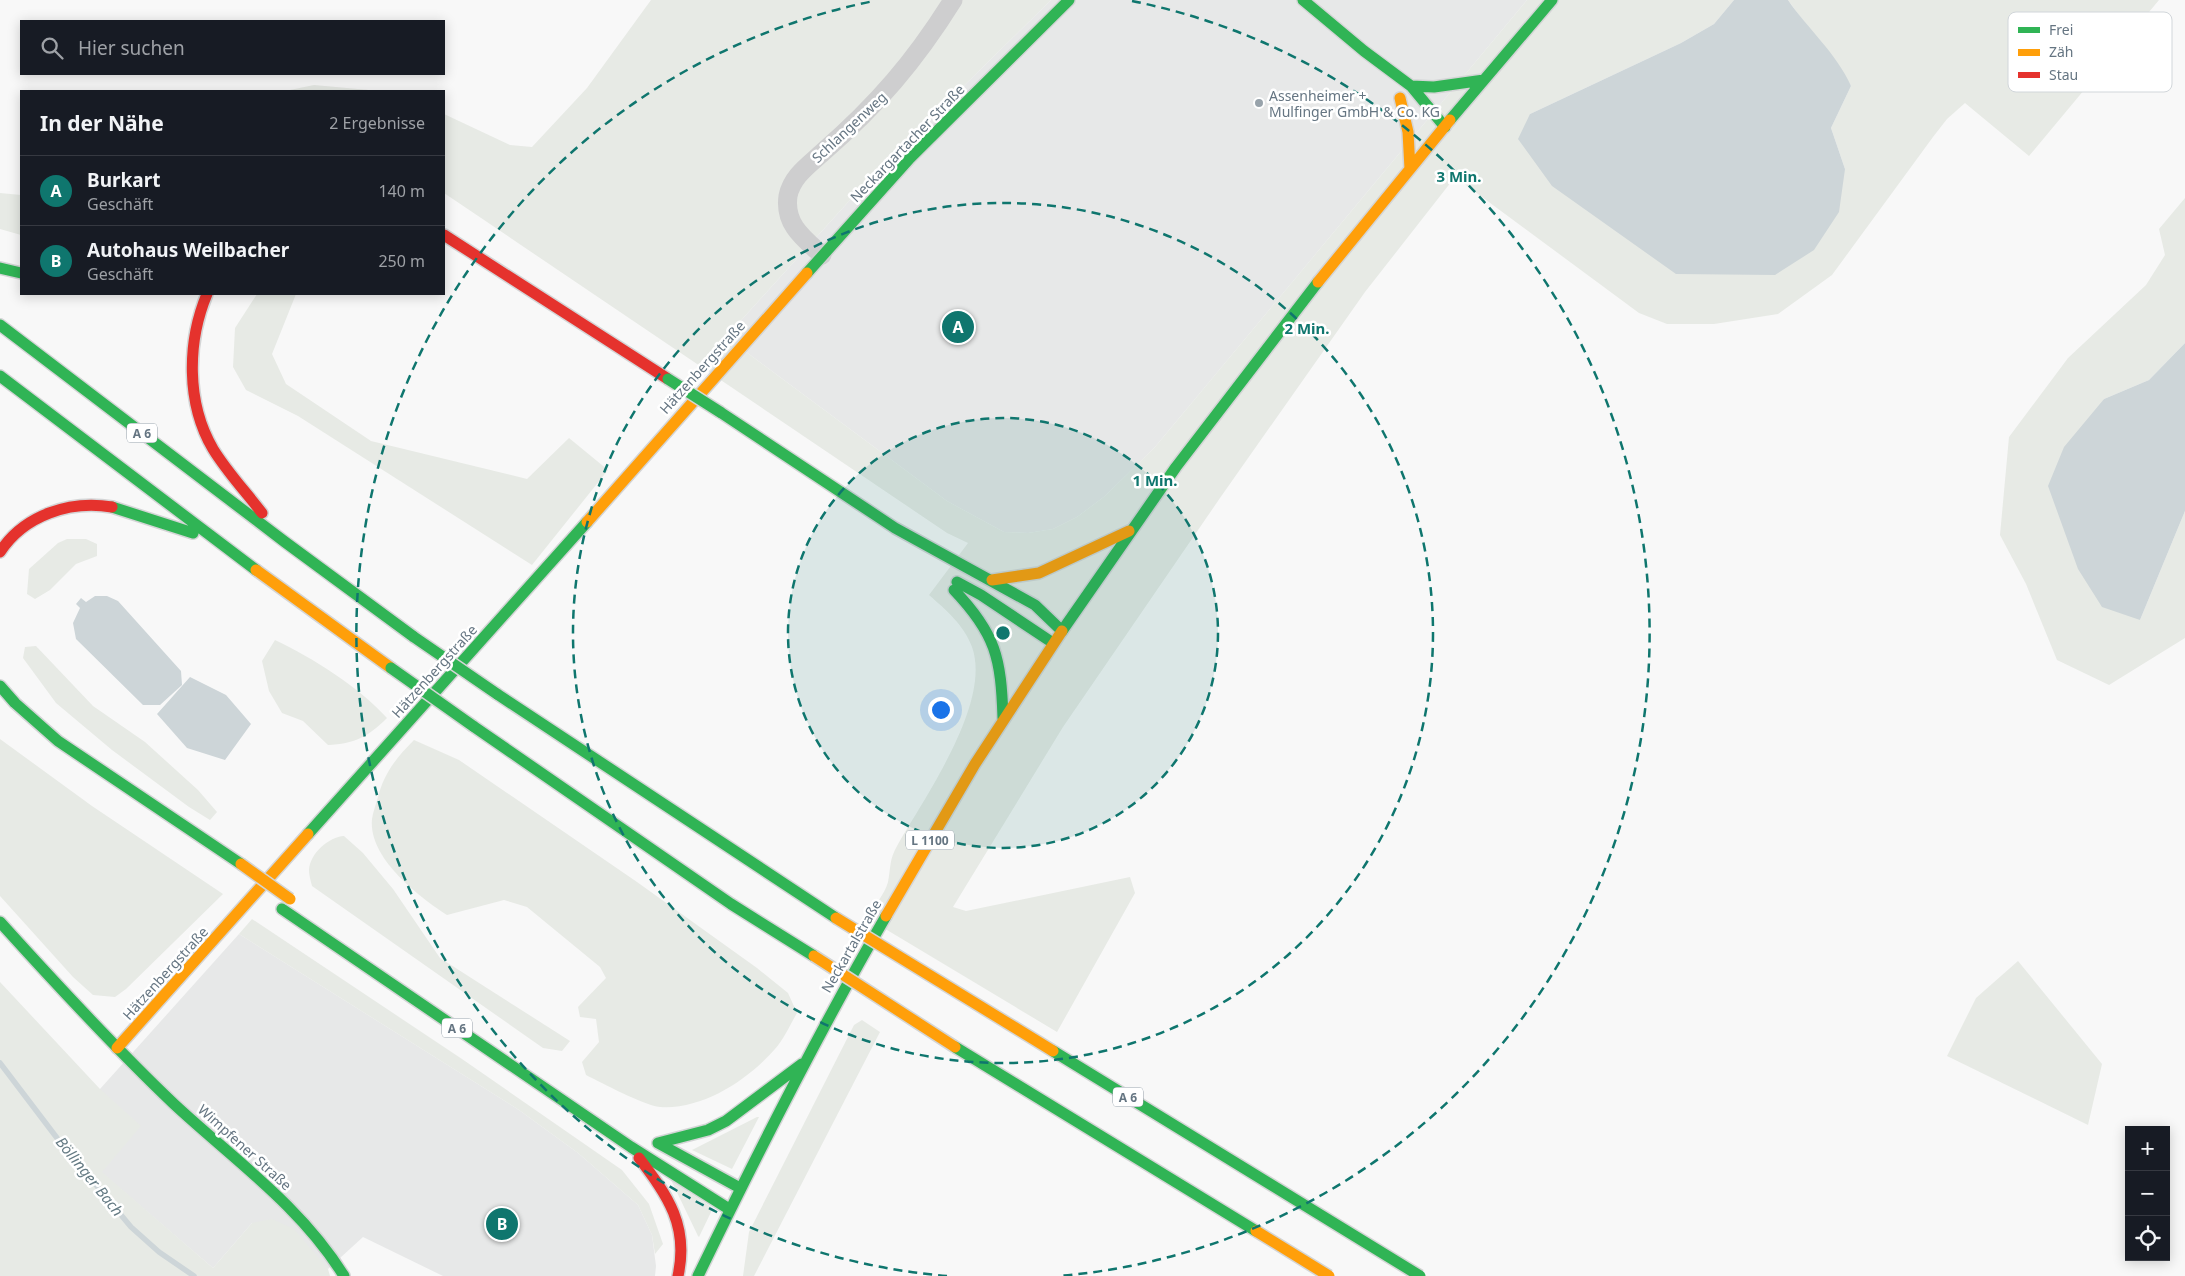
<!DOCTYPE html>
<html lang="de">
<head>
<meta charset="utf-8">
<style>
	:root { --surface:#171b24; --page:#242831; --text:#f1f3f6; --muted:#9ea1a6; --line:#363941; --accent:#0f766e }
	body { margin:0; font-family:"Noto Sans",sans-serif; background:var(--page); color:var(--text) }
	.controls { position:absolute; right:15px; bottom:15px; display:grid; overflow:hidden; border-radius:0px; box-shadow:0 2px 12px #0003 }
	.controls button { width:45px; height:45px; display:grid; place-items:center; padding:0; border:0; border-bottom:1px solid var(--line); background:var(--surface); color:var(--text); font:25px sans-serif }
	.you { position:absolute; left:940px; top:709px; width:18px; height:18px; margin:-12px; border:4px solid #fff; border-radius:50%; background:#1a73e8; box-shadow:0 0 0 8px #1a73e833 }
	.badge { display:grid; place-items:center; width:32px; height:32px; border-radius:50%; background:var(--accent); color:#fff; font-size:16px; font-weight:700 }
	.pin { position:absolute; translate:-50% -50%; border:2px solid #fff; box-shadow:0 1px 5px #0006 }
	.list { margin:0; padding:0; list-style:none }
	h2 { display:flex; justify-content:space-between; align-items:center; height:65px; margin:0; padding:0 20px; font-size:21px }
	h2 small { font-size:16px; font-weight:400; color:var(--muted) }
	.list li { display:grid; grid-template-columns:32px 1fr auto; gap:15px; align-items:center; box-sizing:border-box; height:70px; padding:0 20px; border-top:1px solid var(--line) }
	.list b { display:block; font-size:19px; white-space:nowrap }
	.list p { margin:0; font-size:16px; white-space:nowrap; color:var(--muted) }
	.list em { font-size:16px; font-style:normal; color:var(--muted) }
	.icon { flex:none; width:28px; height:28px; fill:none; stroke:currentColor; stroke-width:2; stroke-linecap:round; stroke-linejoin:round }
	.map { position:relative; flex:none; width:2185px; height:1276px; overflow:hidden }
	.search { position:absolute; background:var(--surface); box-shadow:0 2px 12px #0003; left:20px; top:20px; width:425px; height:55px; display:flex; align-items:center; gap:12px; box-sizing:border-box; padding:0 18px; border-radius:0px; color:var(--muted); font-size:19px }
	.panel { position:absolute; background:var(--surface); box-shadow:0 2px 12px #0003; left:20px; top:90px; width:425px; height:205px; border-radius:0px }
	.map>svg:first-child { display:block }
	.built { fill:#e7e8e8 }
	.green { fill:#e7eae5 }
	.water { fill:#cdd5d8 }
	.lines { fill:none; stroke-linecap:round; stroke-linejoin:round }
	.stream { stroke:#cdd5d8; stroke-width:5.5 }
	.fast-casing { stroke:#d4d5d6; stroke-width:14 }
	.slow-casing { stroke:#d4d5d6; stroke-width:14 }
	.jam-casing { stroke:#d4d5d6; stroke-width:14 }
	.street { stroke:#cececf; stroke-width:19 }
	.fast { stroke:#30b455; stroke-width:11 }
	.slow { stroke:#ff9f0a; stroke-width:11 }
	.jam { stroke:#e5322d; stroke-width:11 }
	.fast-bridge-casing { stroke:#d4d5d5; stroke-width:14; stroke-linecap:butt }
	.slow-bridge-casing { stroke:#d4d5d5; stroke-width:14; stroke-linecap:butt }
	.fast-bridge { stroke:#30b455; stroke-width:11 }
	.slow-bridge { stroke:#ff9f0a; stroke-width:11 }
	.ring { fill:none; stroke:#0f766e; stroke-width:2.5; stroke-dasharray:9 6 }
	.poi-dot { fill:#98a3ab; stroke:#fff; stroke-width:2 }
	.labels { text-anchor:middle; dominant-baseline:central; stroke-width:5; stroke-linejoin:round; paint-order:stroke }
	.shield { fill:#fff; stroke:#939ea8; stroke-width:1 }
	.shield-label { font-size:12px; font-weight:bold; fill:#657582 }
	.poi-label { font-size:14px; fill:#657582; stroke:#fff; text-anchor:start }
	.street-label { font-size:14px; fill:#657582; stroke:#fff }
	.water-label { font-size:15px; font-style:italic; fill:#647a83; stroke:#fff }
	.key { fill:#fff; stroke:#d1d6da; stroke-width:1 }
	.key-label { font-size:14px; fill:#657582 }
	.centre { fill:#0f766e; stroke:#fff; stroke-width:2.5 }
	.ring-label { font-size:15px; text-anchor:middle; font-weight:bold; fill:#0f766e; stroke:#fff; stroke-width:5; stroke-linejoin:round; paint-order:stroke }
</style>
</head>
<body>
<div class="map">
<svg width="2185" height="1276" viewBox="0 0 2185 1276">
	<rect width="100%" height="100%" fill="#f8f8f8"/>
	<!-- built -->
	<path class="built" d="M1051 0H1527L1155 447 1105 496 1077 517 1053 529 1028 533 1004 532 947 501 726 337 869 179Z
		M239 934 519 1110 578 1153 638 1205 652 1235 656 1266 655 1276H443L363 1237 328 1269 252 1223 213 1268 101 1172 100 1089Z"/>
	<!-- green -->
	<path class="green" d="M651 0H1051L869 179 726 337 947 501 1004 532 1028 533 1053 529 1077 517 1105 496 1155 447 1527 0H1734L1714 24 1681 43 1530 114 1845 169 1831 128 1851 86 1788 0H2159L2029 156 1965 103 1947 119 1933 137 1832 275 1778 314 1714 324H1667L1639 313 1455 177 1365 292 1220 498 1063 727 953 907 966 911 1130 877 1135 893 1057 1032 867 918C873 907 885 894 888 882 891 867 889 860 897 846 924 798 992 703 972 647 964 625 946 610 929 595L968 543 947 533 444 193V114L510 145 532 147 587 88Z
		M314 85 380 91H285Z
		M0 193 21 195V235L0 229Z
		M2185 198V343L2149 380 2104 399 2049 486 2064 526 2140 620 2185 511V638L2109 685 2057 660 2026 584 2000 535 2009 437 2068 358 2146 285 2165 255 2159 229Z
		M257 294H296L272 354 286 384 371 441 527 479 569 438 608 470 532 565 298 416 246 390 233 367 235 328Z
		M67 539H86L97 544V556L76 564 50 590 35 599 27 594 29 569 58 543Z
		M275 640C313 658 359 687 387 718 368 737 354 744 328 745L303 721 282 713 269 691 262 661Z
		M36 646 93 706 145 742 198 790 217 812 210 820 189 807 112 750 56 703 23 658 25 647Z
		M0 739 92 806 223 894 126 989 115 997 93 995 73 977 0 896Z
		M414 740 459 760 637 882 757 968 788 993 797 1013C790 1025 784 1039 775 1049 748 1080 703 1110 660 1107 643 1105 602 1083 586 1075L582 1062 599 1042 596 1019 580 1017 578 1007 606 978 600 967 527 907 504 900 447 915C419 897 368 858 372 819 373 812 376 804 378 797 384 773 397 757 414 740Z
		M344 836 363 853 393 889 440 958 570 1041 562 1051 543 1048 312 886C311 882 309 875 309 870 310 853 329 837 344 836Z
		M252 919 462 1059 622 1170 649 1204 663 1244 655 1254 652 1235 638 1205 578 1153 519 1110 239 934Z
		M2018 961 2102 1064 2088 1125 1947 1056 1976 998Z
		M0 982 100 1089 141 1126 102 1172 213 1268 252 1223 272 1219 294 1229 328 1269 330 1276H0Z
		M862 1020 880 1032 754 1276H743L749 1232 854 1025Z
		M757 1117H759L732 1169 692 1150Z
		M671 1180 713 1208 699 1237 698 1236Z"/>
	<!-- water -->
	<path class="water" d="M1734 0H1788C1808 29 1837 54 1851 86L1831 128 1845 169 1839 212 1814 250 1775 275 1676 274 1552 186 1518 139 1530 114 1681 43 1714 24Z
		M2185 343V511L2140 620 2102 607 2078 569 2048 486 2064 447 2104 399 2149 380Z
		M95 596H107L118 601 181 671 182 685 160 705H143L76 639 73 623 80 608 76 604 81 598 86 602Z
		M190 677 226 695 251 724 225 760 187 748 157 714Z"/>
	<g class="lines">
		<!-- stream -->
		<path class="stream" d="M0 1063 57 1138 131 1227 159 1252 194 1276"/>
		<defs>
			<path id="fast" d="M1303 0 1364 51 1411 86 1445 127
				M1411 86 1434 87 1484 80
				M1450 120 1552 0
				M0 268 21 273
				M807 273 910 158 1069 0
				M0 325 285 542 414 637
				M0 376 256 570
				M720 412 895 528 1035 605 1062 631
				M112 507 193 533
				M957 582 981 595 1053 643
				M954 590C996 634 1001 658 1003 718
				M1062 631 1176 467 1318 282
				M0 686 15 703 58 741 241 864
				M497 694 836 918
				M473 726 731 904 814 956
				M308 834 587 522
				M282 909 631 1147 729 1209
				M0 922C56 984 113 1046 174 1104 233 1159 301 1206 344 1276
				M658 1143 740 1188
				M658 1143 708 1130 726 1121 802 1064
				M698 1276C757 1154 818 1033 886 916"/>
			<path id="slow" d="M1400 98 1408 132 1410 169
				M1318 282 1450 120
				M587 522 807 273
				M256 570 391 668
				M992 580 1039 573 1129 531
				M886 916 975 764 1062 631
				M117 1048 308 834"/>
			<path id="jam" d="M444 235 668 379
				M207 294C187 342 186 403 213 449 227 472 246 492 262 513
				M0 552C24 515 70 500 112 507
				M639 1158C668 1196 689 1226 678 1276"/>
		</defs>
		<!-- fast casing -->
		<use href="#fast" class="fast-casing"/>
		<!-- slow casing -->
		<use href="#slow" class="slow-casing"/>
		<!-- jam casing -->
		<use href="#jam" class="jam-casing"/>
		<!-- street -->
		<path class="street" d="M822 255C803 238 784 224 788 196 792 176 809 165 823 152 877 105 915 61 953 0"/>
		<!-- fast -->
		<use href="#fast" class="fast"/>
		<!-- slow -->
		<use href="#slow" class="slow"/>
		<!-- jam -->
		<use href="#jam" class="jam"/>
		<defs>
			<path id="fast-bridge" d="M668 379 720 412
				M414 637 497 694
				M391 668 473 726
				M955 1047 1256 1231
				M1053 1051 1420 1276"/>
			<path id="slow-bridge" d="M241 864 290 899
				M836 918 1053 1051
				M814 956 955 1047
				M1256 1231 1329 1276"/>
		</defs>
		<!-- fast-bridge casing -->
		<use href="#fast-bridge" class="fast-bridge-casing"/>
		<!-- slow-bridge casing -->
		<use href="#slow-bridge" class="slow-bridge-casing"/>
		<!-- fast-bridge -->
		<use href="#fast-bridge" class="fast-bridge"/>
		<!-- slow-bridge -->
		<use href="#slow-bridge" class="slow-bridge"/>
	</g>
	<!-- distance rings -->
	<circle cx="1003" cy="633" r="215" fill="#0f766e" fill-opacity=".12"/>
	<g class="ring">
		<circle cx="1003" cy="633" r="215"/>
		<circle cx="1003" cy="633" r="430"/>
		<path d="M947 1276A645 645 0 0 1 874 1M1132 1A645 645 0 0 1 1059 1276"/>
	</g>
	<!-- markers -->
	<circle class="poi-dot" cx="1259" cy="103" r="5"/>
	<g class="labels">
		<!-- shield labels -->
		<g class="shield">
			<rect x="127" y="423.5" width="30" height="19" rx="4"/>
			<rect x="906" y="830.5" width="48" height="19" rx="4"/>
			<rect x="442" y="1018.5" width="30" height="19" rx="4"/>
			<rect x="1113" y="1087.5" width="30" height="19" rx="4"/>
		</g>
		<g class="shield-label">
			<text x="142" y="433">A 6</text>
			<text x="930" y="840">L 1100</text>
			<text x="457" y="1028">A 6</text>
			<text x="1128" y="1097">A 6</text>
		</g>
		<!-- poi labels -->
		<g class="poi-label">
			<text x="1269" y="95">Assenheimer +<tspan x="1269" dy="16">Mulfinger GmbH &amp; Co. KG</tspan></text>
		</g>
		<!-- street labels -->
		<g class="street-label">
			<text transform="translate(849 127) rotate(-43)">Schlangenweg</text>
			<text transform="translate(907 143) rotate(-46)">Neckargartacher Straße</text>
			<text transform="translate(702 367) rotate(-48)">Hätzenbergstraße</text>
			<text transform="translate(434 671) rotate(-48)">Hätzenbergstraße</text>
			<text transform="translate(851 946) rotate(-60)">Neckartalstraße</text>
			<text transform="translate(165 973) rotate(-48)">Hätzenbergstraße</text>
			<text transform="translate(245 1147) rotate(42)">Wimpfener Straße</text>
		</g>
		<!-- water labels -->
		<g class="water-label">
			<text transform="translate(90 1176) rotate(51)">Böllinger Bach</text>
		</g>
	</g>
	<!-- legend -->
	<rect x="2008" y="12" width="164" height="80" rx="8" class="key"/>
	<rect x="2018" y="27" width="22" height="6" fill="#30b455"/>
	<rect x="2018" y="49" width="22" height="7" fill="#ff9f0a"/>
	<rect x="2018" y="72" width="22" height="6" fill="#e5322d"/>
	<g class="key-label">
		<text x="2049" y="35">Frei</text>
		<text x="2049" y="57">Zäh</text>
		<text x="2049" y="80">Stau</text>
	</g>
	<circle cx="1003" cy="633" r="8" class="centre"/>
	<g class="ring-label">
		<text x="1459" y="182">3 Min.</text>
		<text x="1307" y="334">2 Min.</text>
		<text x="1155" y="486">1 Min.</text>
	</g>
</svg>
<div class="controls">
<button>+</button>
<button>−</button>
<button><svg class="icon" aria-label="locate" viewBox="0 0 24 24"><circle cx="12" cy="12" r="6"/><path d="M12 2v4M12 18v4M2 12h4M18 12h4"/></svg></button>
</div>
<div class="you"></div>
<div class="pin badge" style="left:958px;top:327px">A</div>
<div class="pin badge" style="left:502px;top:1224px">B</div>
<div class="search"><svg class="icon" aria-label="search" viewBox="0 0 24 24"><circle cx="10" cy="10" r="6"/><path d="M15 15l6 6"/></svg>Hier suchen</div>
<section class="panel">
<h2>In der Nähe<small>2 Ergebnisse</small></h2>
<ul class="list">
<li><span class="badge">A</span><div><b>Burkart</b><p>Geschäft</p></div><em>140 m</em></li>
<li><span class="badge">B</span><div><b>Autohaus Weilbacher</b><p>Geschäft</p></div><em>250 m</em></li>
</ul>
</section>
</div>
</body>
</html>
